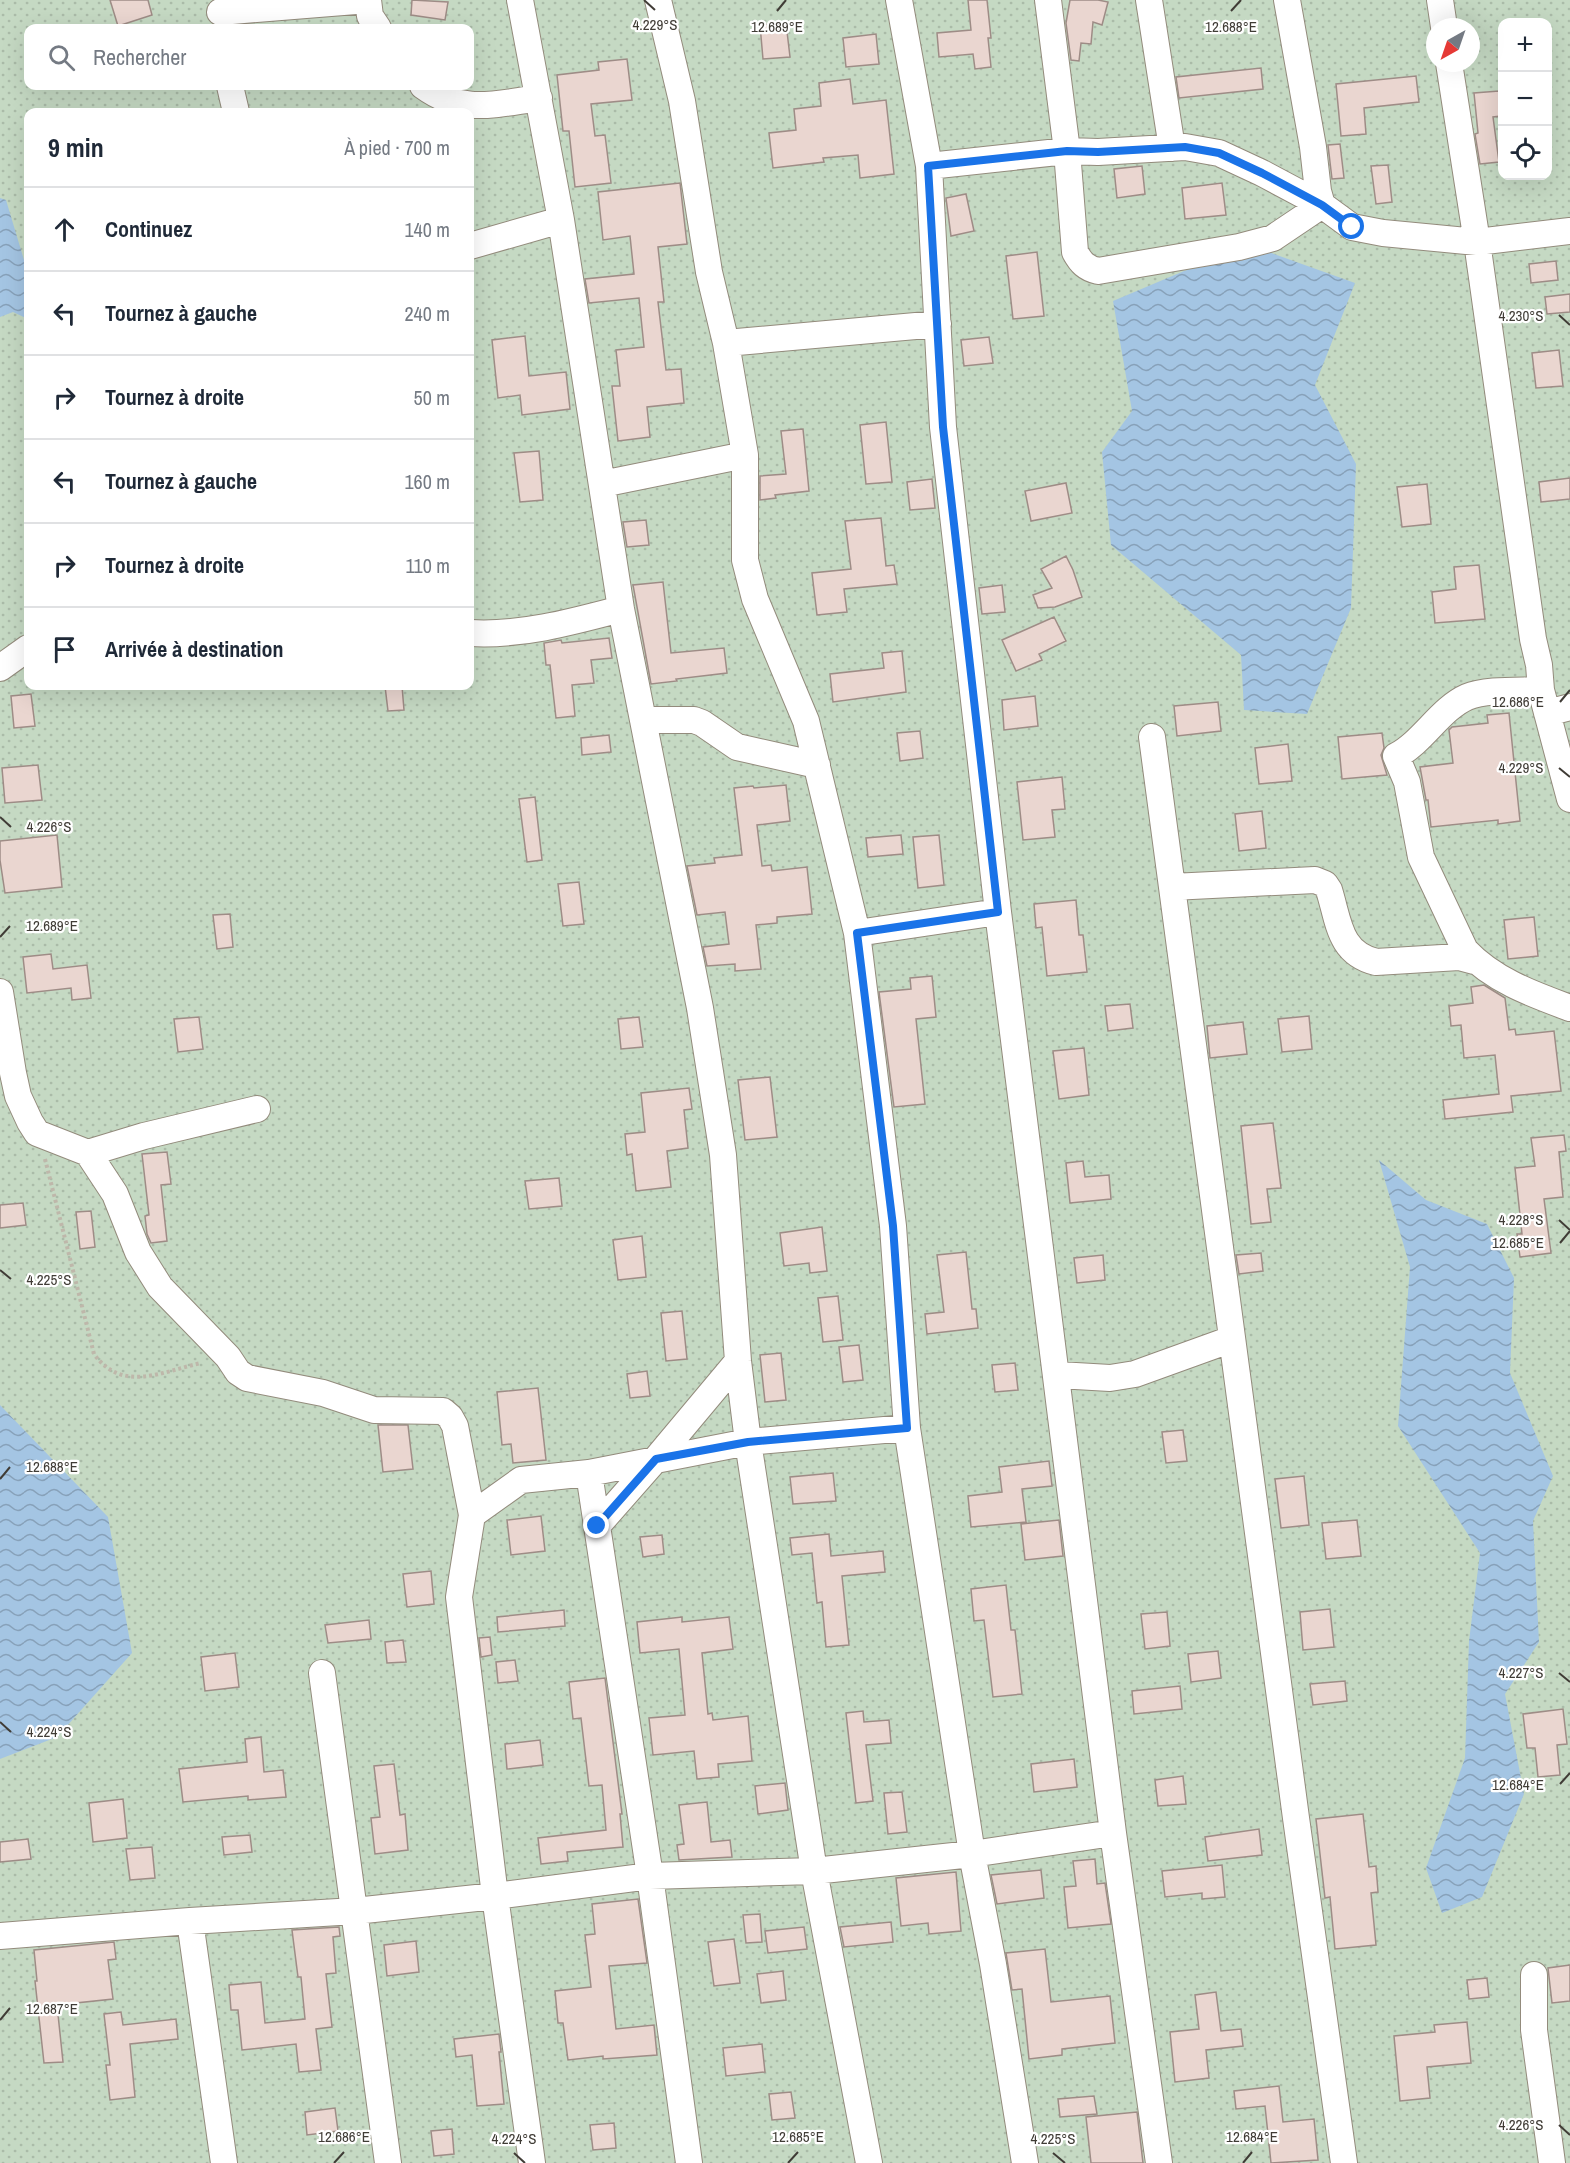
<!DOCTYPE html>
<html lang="fr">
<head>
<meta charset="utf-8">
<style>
	:root { --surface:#fff; --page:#f2f2f3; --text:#1f2937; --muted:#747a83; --line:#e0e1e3 }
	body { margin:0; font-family:"Archivo Narrow",sans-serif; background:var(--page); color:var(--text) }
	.controls { position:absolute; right:18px; top:18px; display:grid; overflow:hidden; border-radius:12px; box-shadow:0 6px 24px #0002 }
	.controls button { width:54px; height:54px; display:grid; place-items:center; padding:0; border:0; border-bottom:2px solid var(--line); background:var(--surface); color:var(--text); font:30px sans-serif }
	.compass { position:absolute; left:1426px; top:18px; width:54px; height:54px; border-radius:50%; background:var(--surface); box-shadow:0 6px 24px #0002; rotate:220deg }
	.stop { position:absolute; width:18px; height:18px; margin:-14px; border:4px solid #1a73e8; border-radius:50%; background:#fff }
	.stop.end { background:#1a73e8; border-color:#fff; box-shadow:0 2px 6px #0008 }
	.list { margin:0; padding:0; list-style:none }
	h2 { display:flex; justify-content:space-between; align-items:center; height:78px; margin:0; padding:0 24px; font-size:26px }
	h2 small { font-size:20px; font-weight:400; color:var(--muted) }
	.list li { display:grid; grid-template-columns:39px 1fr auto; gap:18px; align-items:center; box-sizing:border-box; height:84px; padding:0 24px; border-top:2px solid var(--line) }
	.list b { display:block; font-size:22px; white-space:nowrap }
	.list em { font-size:20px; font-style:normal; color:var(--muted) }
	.icon { flex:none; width:33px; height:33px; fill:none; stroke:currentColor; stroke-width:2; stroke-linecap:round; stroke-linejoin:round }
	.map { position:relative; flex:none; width:1570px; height:2163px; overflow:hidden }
	.search { position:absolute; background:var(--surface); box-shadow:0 6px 24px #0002; left:24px; top:24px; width:450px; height:66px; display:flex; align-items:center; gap:15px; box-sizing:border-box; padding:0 21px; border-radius:12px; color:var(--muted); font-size:22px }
	.panel { position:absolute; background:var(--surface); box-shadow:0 6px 24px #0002; left:24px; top:108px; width:450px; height:582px; border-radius:12px }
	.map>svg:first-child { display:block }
	.grass { fill:url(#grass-dots); fill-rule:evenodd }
	.water { fill:url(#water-waves) }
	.building { fill:#ead6d0; stroke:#9e8c86; stroke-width:1.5 }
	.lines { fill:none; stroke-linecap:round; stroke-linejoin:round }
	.minor-casing { stroke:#938b7c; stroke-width:28 }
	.path { stroke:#beb7aa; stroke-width:4; stroke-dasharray:3 3; stroke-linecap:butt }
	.minor { stroke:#fff; stroke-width:26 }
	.route { stroke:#1a73e8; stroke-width:8 }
	.ticks { fill:none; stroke:#403c36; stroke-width:2 }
	.ticks-label { font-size:15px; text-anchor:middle; fill:#403c36; stroke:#fff; stroke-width:4.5; stroke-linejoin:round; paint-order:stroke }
</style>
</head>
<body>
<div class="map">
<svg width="1570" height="2163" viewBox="0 0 1570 2163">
	<defs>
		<pattern id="grass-dots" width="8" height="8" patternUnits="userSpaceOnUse" patternTransform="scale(1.5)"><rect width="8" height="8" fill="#c5d9c3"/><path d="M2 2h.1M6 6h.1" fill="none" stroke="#aabba8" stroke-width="1.8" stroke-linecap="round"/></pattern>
		<pattern id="water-waves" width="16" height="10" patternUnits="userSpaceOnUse" patternTransform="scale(1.5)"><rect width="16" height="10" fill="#a4c5e3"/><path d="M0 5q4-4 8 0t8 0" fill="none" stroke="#87a1b9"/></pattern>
	</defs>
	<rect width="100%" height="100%" fill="#faf1e1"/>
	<!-- grass -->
	<path class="grass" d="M0 0H1570V2163H0ZM1502 22H1548V176H1502ZM1435 27H1471V63H1435ZM28 28H470V86H28ZM28 112H470V686H28Z"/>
	<!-- water -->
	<path class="water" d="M0 198 6 200 27 270H28V319L13 312 0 317Z
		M1260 249 1355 283 1315 385 1356 464 1351 608 1307 714 1244 710 1241 655 1111 545 1102 452 1132 411 1113 301 1184 271Z
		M1379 1160 1426 1200 1487 1224 1514 1278 1510 1373 1553 1476 1533 1521 1539 1642 1505 1694 1524 1794 1482 1897 1442 1913 1426 1868 1465 1758 1469 1641 1480 1553 1398 1426 1410 1267Z
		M0 1405 108 1517 132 1653 57 1737 0 1759Z"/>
	<!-- building -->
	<path class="building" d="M110 0H148L152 15 118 26Z
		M412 0 448 2 445 20 411 15Z
		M968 0H987L991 38H988L991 67 975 69 973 54 939 57 937 33 971 30Z
		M1070 0H1098L1108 2 1102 25 1093 22 1091 44 1081 43 1079 61 1071 60 1066 23Z
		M786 23 790 57 763 59 760 25Z
		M876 34 879 64 846 67 843 38Z
		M627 59 632 100 591 104 595 136 605 135 611 183 575 187 569 131H563L557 75 599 70 598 62Z
		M1261 68 1263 89 1179 98 1176 77Z
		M1416 76 1419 102 1364 108 1366 134 1341 136 1336 84Z
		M850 79 853 104 886 100 894 174 860 178 858 155 823 158 824 162 773 168 769 133 796 130 794 109 821 106 819 83Z
		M1499 91 1501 116 1493 117 1499 162 1480 164 1475 134 1478 133 1474 93Z
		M1340 144 1344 178 1332 179 1328 145Z
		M1388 165 1392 202 1376 204 1371 166Z
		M1142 166 1145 194 1117 198 1114 169Z
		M680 183 687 244 658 247 664 302H658L666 370 681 369 684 403 647 407 650 437 618 441 612 386H620L616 350 644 347 639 298 589 303 585 279 634 274 630 236 603 240 598 192Z
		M1222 183 1226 215 1185 219 1182 188Z
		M966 194 974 231 951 236 946 198Z
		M1037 252 1044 316 1013 319 1006 256Z
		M1556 261 1558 280 1531 283 1529 264Z
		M1570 294V312L1547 314 1545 297Z
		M525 336 529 376 566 372 570 409 522 415 520 395 498 398 492 340Z
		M989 337 993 363 964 366 961 340Z
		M1559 350 1563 386 1536 388 1532 353Z
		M886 422 892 482 866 484 860 425Z
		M803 429 809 491 775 495 776 498 760 500V476L786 474 781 431Z
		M539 451 543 500 520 502 514 453Z
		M1570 478V499L1541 502 1539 482Z
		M932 479 935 508 910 510 907 482Z
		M1066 483 1072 513 1031 521 1025 491Z
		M1427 484 1431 524 1402 527 1397 487Z
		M881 518 886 566 894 565 897 584 844 589 847 612 817 615 812 573 851 569 845 521Z
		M646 520 649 545 627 547 623 522Z
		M1066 556 1073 570 1082 597 1055 607 1038 608 1033 595 1052 588 1041 569Z
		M1479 565 1485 619 1435 623 1432 592 1456 589 1454 567Z
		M663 582 671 653 724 648 727 673 676 679 677 681 651 684 633 585Z
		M1002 585 1005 612 982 614 979 588Z
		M1054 617 1066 641 1039 654 1042 660 1016 671 1002 640Z
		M609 638 612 658 591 660 594 683 572 685 575 716 556 718 550 665H546L544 643 561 640 562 643Z
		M902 651 906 692 833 702 830 674 884 668 882 653Z
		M385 686H402L404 710 388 711Z
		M31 694 35 726 14 728 11 696Z
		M1035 696 1038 726 1004 730 1002 700Z
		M1218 702 1221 731 1177 736 1174 706Z
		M1509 713 1520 821 1498 824V820L1431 827 1428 800H1426L1420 767 1453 763 1449 730 1452 727 1488 723 1487 715Z
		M920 731 923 758 900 761 897 733Z
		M1382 733 1384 748 1381 755 1387 775 1342 779 1338 737Z
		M609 735 611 752 582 755 581 738Z
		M1288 744 1292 781 1259 784 1255 748Z
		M38 765 42 800 5 803 2 768Z
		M1062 777 1065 809 1052 810 1055 837 1023 840 1017 782Z
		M786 785 790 821 757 825 762 866 771 865 772 871 807 867 812 914 777 917V923L756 925 761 969 735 971V964L707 966 703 947 729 944 725 912 697 915 687 866 715 863 714 858 742 855 734 788 753 786 754 788Z
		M535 797 542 860 527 862 519 799Z
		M1262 811 1266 848 1239 851 1235 814Z
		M57 835 62 887 5 893 0 860V841Z
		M901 835 903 854 868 857 866 838Z
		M939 835 944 885 918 888 913 837Z
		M579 882 584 924 563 926 558 884Z
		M1076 900 1079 935H1083L1087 972 1047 976 1042 927 1036 928 1034 904Z
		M230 914 233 947 217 949 213 915Z
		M1534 917 1538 956 1508 959 1504 920Z
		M51 954 53 969 87 965 91 998 72 1000 71 988 27 993 23 957Z
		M932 976 936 1017 916 1019 925 1104 894 1107 879 992 911 989 910 978Z
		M1484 985 1505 998 1509 1030 1515 1029 1516 1035 1554 1031 1561 1091 1511 1096 1513 1112 1445 1119 1443 1100 1499 1094 1495 1055 1464 1058 1461 1025 1451 1026 1449 1006 1473 1003 1471 987Z
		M1130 1004 1133 1028 1108 1031 1105 1006Z
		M1309 1016 1312 1049 1282 1052 1278 1019Z
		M199 1017 203 1049 178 1052 174 1019Z
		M639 1017 643 1047 621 1049 618 1019Z
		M1243 1022 1247 1054 1210 1058 1207 1026Z
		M1084 1048 1089 1095 1059 1099 1053 1051Z
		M770 1077 777 1137 745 1140 738 1080Z
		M689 1088 692 1109 684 1110 688 1148 667 1151 671 1187 636 1191 632 1154 627 1155 625 1134 645 1132 641 1093Z
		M1273 1123 1281 1188 1267 1189 1271 1222 1251 1224 1241 1126Z
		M1564 1135 1566 1151 1559 1152 1563 1197 1544 1199 1551 1253 1520 1257 1517 1234H1522L1515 1168 1535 1166 1531 1138Z
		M167 1152 171 1184 161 1185 167 1241 151 1243 147 1234 145 1216 149 1215 142 1154Z
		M1083 1161 1085 1177 1109 1175 1111 1199 1070 1203 1066 1163Z
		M559 1178 562 1206 529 1209 525 1181Z
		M23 1203 26 1225 0 1228V1205Z
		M91 1211 95 1247 80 1249 76 1212Z
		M822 1227 827 1271 810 1273 809 1263 784 1266 780 1233Z
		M642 1236 646 1277 618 1280 613 1240Z
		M966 1252 972 1309H976L978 1328 927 1334 925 1314 944 1312 937 1255Z
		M1261 1253 1263 1271 1239 1274 1236 1255Z
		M1103 1255 1105 1280 1077 1283 1074 1258Z
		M838 1296 843 1340 823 1342 818 1298Z
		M682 1311 687 1359 666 1361 661 1313Z
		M859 1345 863 1380 843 1382 839 1347Z
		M781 1353 786 1400 765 1402 760 1355Z
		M1015 1363 1018 1390 995 1392 992 1365Z
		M647 1371 650 1396 630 1398 627 1374Z
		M538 1388 546 1460 513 1463 511 1444 502 1445 497 1392Z
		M378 1425H408L413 1469 383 1472Z
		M1183 1430 1187 1461 1166 1463 1162 1432Z
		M1049 1461 1052 1486 1022 1489 1026 1522 971 1527 968 1496 1002 1492 999 1467Z
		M833 1473 836 1501 793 1504 790 1477Z
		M1304 1476 1309 1525 1281 1528 1275 1479Z
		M541 1516 545 1551 511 1555 507 1520Z
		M1059 1520 1063 1556 1025 1560 1021 1524Z
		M1357 1520 1361 1556 1326 1559 1322 1523Z
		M829 1534 831 1556 883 1551 885 1572 842 1576 849 1645 826 1647 822 1602 817 1603 812 1553 792 1555 790 1538Z
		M662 1535 664 1554 643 1557 640 1537Z
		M431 1571 434 1604 407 1607 403 1574Z
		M1006 1585 1011 1630H1015L1022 1694 993 1697 984 1620 974 1621 971 1589Z
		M1330 1609 1334 1647 1303 1650 1300 1612Z
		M564 1610 565 1626 498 1632 497 1617Z
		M1167 1612 1170 1646 1145 1649 1141 1614Z
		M682 1617V1622L729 1617 733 1649 702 1653 708 1714 712 1713 713 1720 748 1716 752 1761 718 1764 719 1777 697 1779 694 1751 653 1755 649 1718 685 1715 679 1649 640 1653 637 1622Z
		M369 1620 371 1639 328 1643 325 1625Z
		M490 1637 492 1655 481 1657 479 1638Z
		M403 1640 406 1662 387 1663 385 1642Z
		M1218 1651 1221 1678 1191 1682 1188 1654Z
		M235 1653 239 1687 205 1691 201 1657Z
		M515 1660 518 1681 498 1683 496 1662Z
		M605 1678 622 1814H620L623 1847 567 1852 568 1861 541 1864 538 1838 606 1830 602 1785 589 1786 581 1718 573 1719 569 1682Z
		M1345 1681 1347 1701 1313 1705 1310 1684Z
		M1180 1686 1182 1709 1134 1714 1132 1691Z
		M1563 1709 1567 1744 1557 1745 1560 1775 1538 1777 1535 1748H1527L1523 1714Z
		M863 1711 864 1722 889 1720 891 1743 866 1745 873 1801 856 1803 846 1713Z
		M261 1737 264 1772 283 1770 286 1797 248 1800V1796L183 1802 179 1769 247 1762 245 1739Z
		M540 1740 543 1765 507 1769 505 1744Z
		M1074 1759 1077 1787 1034 1792 1031 1764Z
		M394 1764 400 1815 405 1814 408 1850 375 1854 371 1818 380 1817 374 1766Z
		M1183 1776 1186 1804 1158 1806 1155 1780Z
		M785 1783 788 1810 758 1814 755 1786Z
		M902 1792 907 1832 888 1834 884 1793Z
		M123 1799 127 1838 93 1842 89 1803Z
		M707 1802 711 1842 730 1840 732 1857 679 1860 677 1845 684 1844 679 1805Z
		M1363 1814 1369 1867 1376 1866 1378 1892 1371 1893 1376 1945 1335 1949 1330 1897 1325 1898 1316 1819Z
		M1259 1829 1262 1855 1208 1861 1205 1837Z
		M250 1835 252 1852 224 1855 222 1837Z
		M28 1839 31 1859 0 1862V1842Z
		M152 1847 155 1878 130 1880 126 1849Z
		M1095 1859 1097 1884 1105 1883 1111 1924 1068 1928 1064 1887 1076 1886 1073 1861Z
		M1222 1865 1225 1897 1202 1899V1893L1165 1897 1162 1871Z
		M1041 1870 1044 1898 997 1904 991 1875Z
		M956 1872 961 1931 929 1934 928 1923 901 1926 896 1878Z
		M638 1899 647 1963 609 1966 616 2029 654 2025 657 2055 603 2059V2056L568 2060 563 2023H558L555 1991 591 1987 585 1935 595 1934 592 1904Z
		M760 1914 762 1942 746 1943 743 1915Z
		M891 1922 893 1942 844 1947 840 1927Z
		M339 1927 340 1936 333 1937 336 1973 326 1974 332 2027 316 2029 321 2070 299 2072 296 2044 242 2050 238 2010H231L229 1985 261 1982 265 2023 305 2019 301 1977H298L292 1930Z
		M804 1927 807 1949 768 1953 765 1931Z
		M734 1939 740 1983 714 1986 708 1942Z
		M416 1941 419 1972 387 1976 384 1945Z
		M114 1942 116 1959 108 1960 113 1999 57 2005 63 2062 44 2063 35 1981H37L34 1950Z
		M1045 1949 1051 2002 1110 1996 1115 2043 1062 2049V2055L1029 2059 1022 1989 1012 1990 1006 1953Z
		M1570 1965V2001L1552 2003 1548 1968Z
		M783 1971 786 2000 761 2003 757 1974Z
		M1487 1978 1489 1997 1469 1999 1467 1980Z
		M1216 1992 1221 2031 1241 2029 1243 2046 1206 2050 1209 2078 1175 2082 1170 2032 1199 2029 1195 1995Z
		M121 2012 123 2025 176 2019 178 2039 130 2044 135 2097 110 2100 106 2065H110L104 2014Z
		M1467 2022 1471 2063 1427 2067 1430 2098 1400 2101 1394 2036 1435 2032 1434 2025Z
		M499 2034 501 2052H499L504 2104 477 2106 472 2055 456 2057 454 2039Z
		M762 2044 765 2072 726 2076 723 2048Z
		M1279 2086 1283 2122 1314 2119 1318 2160 1271 2163 1265 2106 1236 2109 1234 2091Z
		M791 2092 795 2118 772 2120 769 2094Z
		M1094 2096 1097 2114 1060 2117 1058 2099Z
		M335 2108 338 2131 307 2135 305 2112Z
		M1137 2112 1143 2163H1091L1086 2117Z
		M614 2123 616 2148 593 2150 590 2125Z
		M452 2129 454 2154 434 2156 431 2131Z"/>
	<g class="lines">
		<defs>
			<path id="minor" d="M368 0 370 16 378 28
				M520 0 561 220 621 609 700 1008 723 1155 738 1361 748 1442 814 1871 869 2163
				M658 0 682 101 709 272 726 343 745 455V560L755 599 806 721 857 933 893 1226 907 1428 972 1854 993 1964 1025 2163
				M899 0 929 166 943 427 998 912 1113 1833 1159 2163
				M1048 0 1067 151 1075 252C1081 263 1086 268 1098 271L1239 247 1273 238 1322 205
				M1149 0 1172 148
				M1287 0 1313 147 1318 191 1322 205
				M1440 0 1444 27
				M220 12 368 0
				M1449 63 1477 242 1533 639 1539 665 1541 690 1570 799
				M230 86 236 112
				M423 86C463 115 494 104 539 98
				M929 166 1067 151 1098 152 1185 147 1219 153 1262 173 1322 205 1352 227 1383 233 1477 242 1570 231
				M470 246 561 220
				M726 343 938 324
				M602 484 745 455
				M470 633C521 636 572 622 621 609
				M0 668 28 648
				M1541 690C1519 691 1486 689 1467 697 1440 709 1423 742 1396 756L1407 782 1421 857 1465 950C1493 980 1532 994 1570 1008
				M1547 713 1570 707
				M643 720H694L702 723 737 747 817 765
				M1152 737 1296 1818 1344 2163
				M1172 887 1315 880 1325 884 1329 890C1339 922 1339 953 1376 962L1459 957 1474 961
				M857 933 998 912
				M0 992 13 1073 18 1096 30 1122 37 1133 88 1153 144 1136 257 1109
				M88 1153 115 1194 138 1252 160 1287 228 1357 238 1372 247 1378 323 1393 374 1410 443 1411 450 1417 455 1426 472 1515 459 1597 495 1896 532 2163
				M1058 1375 1110 1378 1135 1374 1232 1339
				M589 1473 650 1876 689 2163
				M472 1515 521 1480 589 1473 748 1442 907 1428
				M597 1526 656 1459 738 1361
				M322 1673 388 2163
				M190 1921 224 2163
				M0 1936 190 1921 355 1911 495 1896 650 1876 814 1871 972 1854 1113 1833
				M1534 1975V2030L1552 2163"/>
		</defs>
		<!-- minor casing -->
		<use href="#minor" class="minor-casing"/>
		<!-- path -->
		<path class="path" d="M45 1159 94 1354C122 1393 161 1372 201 1363"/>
		<!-- minor -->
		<use href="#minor" class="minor"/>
	</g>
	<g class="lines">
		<!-- route -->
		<path class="route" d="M597 1526 656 1459 748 1442 907 1428 893 1226 857 933 998 912 943 427 928 166 1067 151 1098 152 1185 147 1219 153 1262 173 1322 205 1352 227"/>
	</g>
	<!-- ticks -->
	<path class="ticks" d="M644 0 655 10M777 11 786 0M1231 11 1241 0M1559 315 1570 325M1560 702 1570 690M1559 768 1570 777M0 817 11 827M0 937 10 926M1559 1220 1570 1230M1560 1243 1570 1231M0 1270 11 1279M0 1479 10 1467M1559 1673 1570 1682M0 1722 11 1732M1560 1784 1570 1773M0 2020 10 2008M1559 2125 1570 2135M514 2153 525 2163M1053 2153 1065 2163M334 2163 344 2152M788 2163 798 2152M1243 2163 1252 2152"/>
	<g class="ticks-label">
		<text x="655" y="30">4.229°S</text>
		<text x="777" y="32">12.689°E</text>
		<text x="1231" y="32">12.688°E</text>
		<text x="1521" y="321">4.230°S</text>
		<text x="1518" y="707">12.686°E</text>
		<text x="1521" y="773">4.229°S</text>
		<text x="49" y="832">4.226°S</text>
		<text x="52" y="931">12.689°E</text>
		<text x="1521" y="1225">4.228°S</text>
		<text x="1518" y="1248">12.685°E</text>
		<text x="49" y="1285">4.225°S</text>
		<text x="52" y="1472">12.688°E</text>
		<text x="1521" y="1678">4.227°S</text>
		<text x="49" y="1737">4.224°S</text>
		<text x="1518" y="1790">12.684°E</text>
		<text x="52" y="2014">12.687°E</text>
		<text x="1521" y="2130">4.226°S</text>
		<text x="344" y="2142">12.686°E</text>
		<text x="798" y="2142">12.685°E</text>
		<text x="1252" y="2142">12.684°E</text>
		<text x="514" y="2144">4.224°S</text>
		<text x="1053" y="2144">4.225°S</text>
	</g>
</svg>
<div class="controls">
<button>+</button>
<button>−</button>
<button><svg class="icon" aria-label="locate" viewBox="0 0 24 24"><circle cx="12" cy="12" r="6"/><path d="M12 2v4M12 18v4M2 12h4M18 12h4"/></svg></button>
</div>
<svg class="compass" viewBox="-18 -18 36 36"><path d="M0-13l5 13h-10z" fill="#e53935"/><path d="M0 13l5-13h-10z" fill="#747a83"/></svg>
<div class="stop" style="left:1352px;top:227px"></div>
<div class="stop end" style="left:597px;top:1526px"></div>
<div class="search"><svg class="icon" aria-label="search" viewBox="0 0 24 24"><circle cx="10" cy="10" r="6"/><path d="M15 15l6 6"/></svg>Rechercher</div>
<section class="panel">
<h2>9 min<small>À pied · 700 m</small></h2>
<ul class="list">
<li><svg class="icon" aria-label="ahead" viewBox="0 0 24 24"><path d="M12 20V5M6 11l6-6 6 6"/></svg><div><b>Continuez</b></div><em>140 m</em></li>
<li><svg class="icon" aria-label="left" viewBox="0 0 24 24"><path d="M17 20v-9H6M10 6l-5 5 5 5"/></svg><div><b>Tournez à gauche</b></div><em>240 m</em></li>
<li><svg class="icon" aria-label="right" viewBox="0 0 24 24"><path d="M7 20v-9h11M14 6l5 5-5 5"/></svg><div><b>Tournez à droite</b></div><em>50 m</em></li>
<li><svg class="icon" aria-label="left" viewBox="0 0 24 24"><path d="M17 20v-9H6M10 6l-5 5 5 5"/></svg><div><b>Tournez à gauche</b></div><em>160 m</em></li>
<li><svg class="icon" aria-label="right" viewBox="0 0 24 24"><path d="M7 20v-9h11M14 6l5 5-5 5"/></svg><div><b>Tournez à droite</b></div><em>110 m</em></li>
<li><svg class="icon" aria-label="arrive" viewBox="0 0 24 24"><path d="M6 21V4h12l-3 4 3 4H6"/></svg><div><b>Arrivée à destination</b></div></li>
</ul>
</section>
</div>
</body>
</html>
